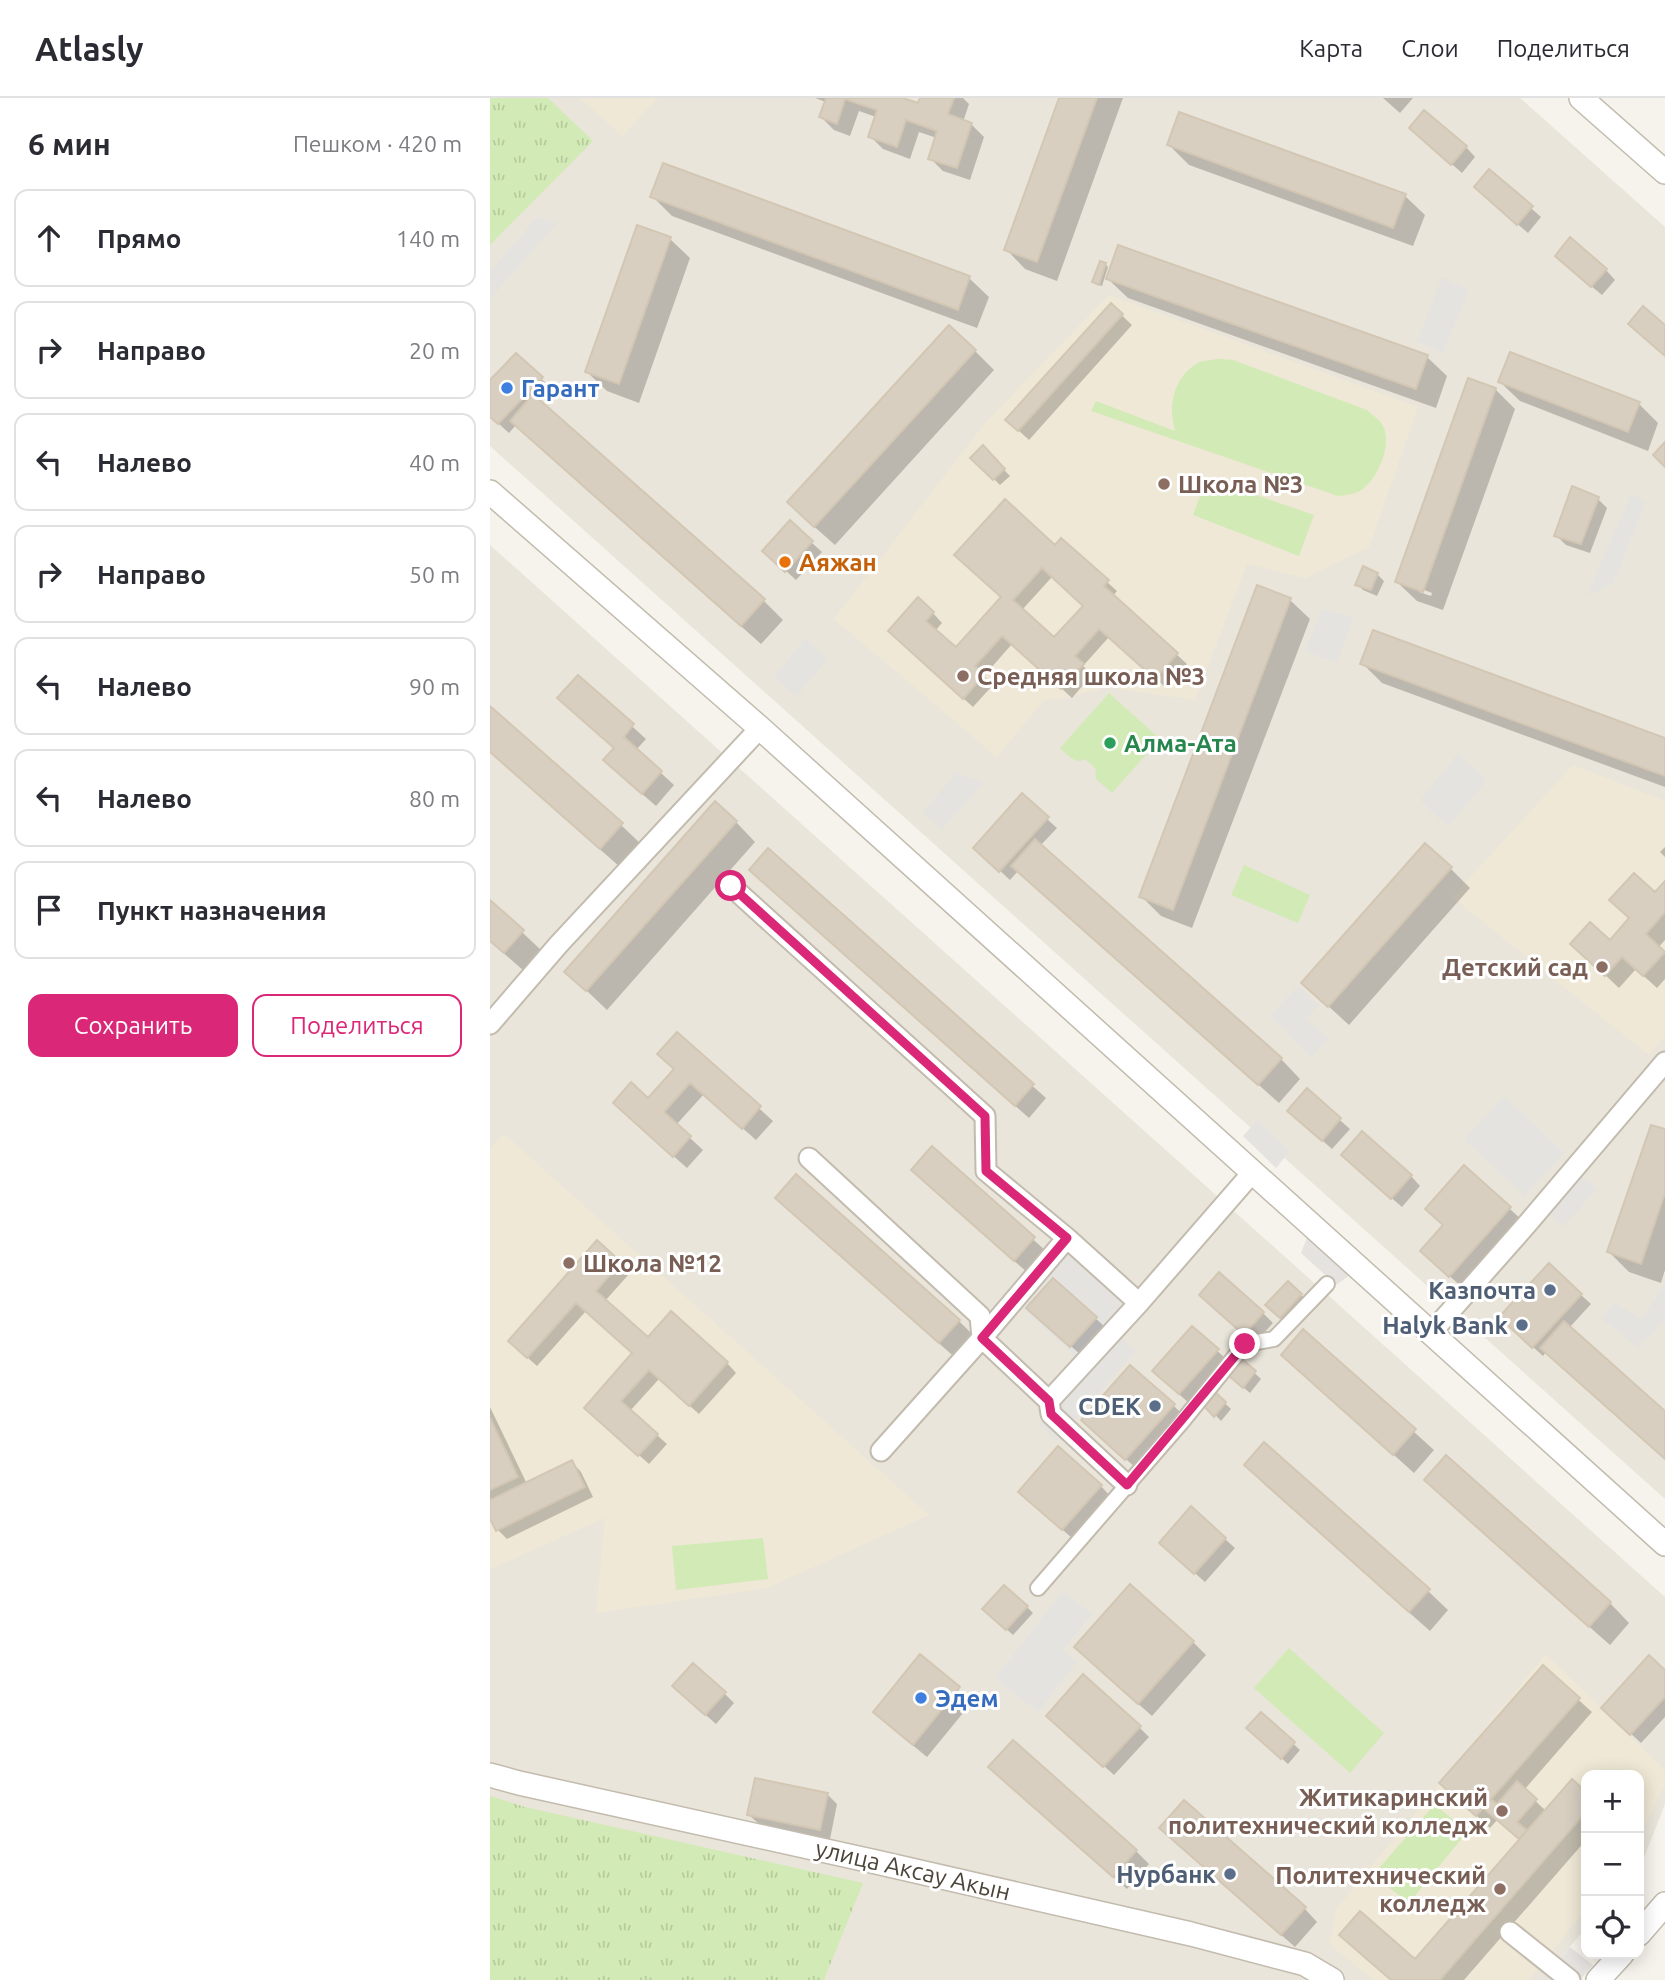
<!DOCTYPE html>
<html lang="ru">
<head>
<meta charset="utf-8">
<style>
	:root { --surface:#fff; --page:#f7f7f7; --text:#2b2b33; --muted:#7c7c81; --line:#e1e1e2; --accent:#db2777 }
	body { margin:0; font-family:Ubuntu,sans-serif; background:var(--page); color:var(--text) }
	.controls { position:absolute; right:21px; bottom:21px; display:grid; overflow:hidden; border-radius:14px; box-shadow:0 4px 18px #0003 }
	.controls button { width:63px; height:63px; display:grid; place-items:center; padding:0; border:0; border-bottom:2px solid var(--line); background:var(--surface); color:var(--text); font:35px sans-serif }
	.stop { position:absolute; width:21px; height:21px; margin:-16px; border:5px solid #db2777; border-radius:50%; background:#fff }
	.stop.end { background:#db2777; border-color:#fff; box-shadow:0 2px 7px #0008 }
	.list { margin:0; padding:0; list-style:none }
	h2 { display:flex; justify-content:space-between; align-items:center; height:91px; margin:0; padding:0 28px; font-size:30px }
	h2 small { font-size:23px; font-weight:400; color:var(--muted) }
	.list li { display:grid; grid-template-columns:46px 1fr auto; gap:21px; align-items:center; box-sizing:border-box; height:98px; margin:0 14px 14px; padding:0 14px; border:2px solid var(--line); border-radius:14px }
	.list b { display:block; font-size:26px; white-space:nowrap }
	.list em { font-size:23px; font-style:normal; color:var(--muted) }
	.actions { display:flex; gap:14px; padding:21px 28px }
	.actions a { flex:1; padding:16px 0; border:2px solid var(--accent); border-radius:14px; text-align:center; font-size:24px; color:var(--accent) }
	.actions .main { background:var(--accent); color:#fff }
	.icon { flex:none; width:38px; height:38px; fill:none; stroke:currentColor; stroke-width:2; stroke-linecap:round; stroke-linejoin:round }
	.map { position:relative; flex:none; width:1175px; height:1882px; overflow:hidden }
	header { display:flex; align-items:center; gap:42px; box-sizing:border-box; height:98px; padding:0 35px; background:var(--surface); border-bottom:2px solid var(--line) }
	header strong { font-size:33px }
	nav { display:flex; gap:38px; margin-inline-start:auto; font-size:24px }
	main { display:flex }
	aside { flex:1; background:var(--surface) }
	.map>svg:first-child { display:block }
	.residential { fill:#eae5da }
	.education { fill:#efe8d6 }
	.grass { fill:#d2eab5 }
	.park { fill:url(#park-tufts) }
	.parking { fill:#e5e3e0 }
	.shadow { fill:#0003; fill-rule:evenodd }
	.building { fill:#d8cfc1; stroke:#d3c7b4; stroke-width:2; fill-rule:evenodd }
	.lines { fill:none; stroke-linecap:round; stroke-linejoin:round }
	.pedestrian-casing { stroke:#c2bbae; stroke-width:18 }
	.minor-casing { stroke:#c2bbae; stroke-width:23 }
	.tertiary-casing { stroke:#c2bbae; stroke-width:26 }
	.pedestrian { stroke:#fff; stroke-width:14 }
	.minor { stroke:#fff; stroke-width:19 }
	.tertiary { stroke:#fff; stroke-width:23 }
	.route { stroke:#db2777; stroke-width:9 }
	.shop-dot { fill:#3f7fe0; stroke:#fff; stroke-width:2.5 }
	.education-dot { fill:#8d6e63; stroke:#fff; stroke-width:2.5 }
	.food-dot { fill:#e8710a; stroke:#fff; stroke-width:2.5 }
	.leisure-dot { fill:#2e9e5b; stroke:#fff; stroke-width:2.5 }
	.service-dot { fill:#5c6f8a; stroke:#fff; stroke-width:2.5 }
	.labels { text-anchor:middle; dominant-baseline:central; stroke-width:6; stroke-linejoin:round; paint-order:stroke }
	.shop-label { font-size:24px; font-weight:bold; fill:#366cbe; stroke:#fff; text-anchor:start }
	.education-label { font-size:24px; font-weight:bold; fill:#785e54; stroke:#fff; text-anchor:start }
	.food-label { font-size:24px; font-weight:bold; fill:#c56008; stroke:#fff; text-anchor:start }
	.leisure-label { font-size:24px; font-weight:bold; fill:#27864d; stroke:#fff; text-anchor:start }
	.service-label { font-size:24px; font-weight:bold; fill:#4e5e75; stroke:#fff; text-anchor:end }
	.street-label { font-size:24px; fill:#4b4439; stroke:#fff }
</style>
</head>
<body>
<header>
<strong>Atlasly</strong>
<nav><a>Карта</a><a>Слои</a><a>Поделиться</a></nav>
</header>
<main>
<aside>
<h2>6 мин<small>Пешком · 420 m</small></h2>
<ul class="list">
<li><svg class="icon" aria-label="ahead" viewBox="0 0 24 24"><path d="M12 20V5M6 11l6-6 6 6"/></svg><div><b>Прямо</b></div><em>140 m</em></li>
<li><svg class="icon" aria-label="right" viewBox="0 0 24 24"><path d="M7 20v-9h11M14 6l5 5-5 5"/></svg><div><b>Направо</b></div><em>20 m</em></li>
<li><svg class="icon" aria-label="left" viewBox="0 0 24 24"><path d="M17 20v-9H6M10 6l-5 5 5 5"/></svg><div><b>Налево</b></div><em>40 m</em></li>
<li><svg class="icon" aria-label="right" viewBox="0 0 24 24"><path d="M7 20v-9h11M14 6l5 5-5 5"/></svg><div><b>Направо</b></div><em>50 m</em></li>
<li><svg class="icon" aria-label="left" viewBox="0 0 24 24"><path d="M17 20v-9H6M10 6l-5 5 5 5"/></svg><div><b>Налево</b></div><em>90 m</em></li>
<li><svg class="icon" aria-label="left" viewBox="0 0 24 24"><path d="M17 20v-9H6M10 6l-5 5 5 5"/></svg><div><b>Налево</b></div><em>80 m</em></li>
<li><svg class="icon" aria-label="arrive" viewBox="0 0 24 24"><path d="M6 21V4h12l-3 4 3 4H6"/></svg><div><b>Пункт назначения</b></div></li>
</ul>
<div class="actions"><a class="main">Сохранить</a><a>Поделиться</a></div>
</aside>
<div class="map">
<svg width="1175" height="1882" viewBox="0 0 1175 1882">
	<defs>
		<pattern id="park-tufts" width="24" height="20" patternUnits="userSpaceOnUse" patternTransform="scale(1.75)"><rect width="24" height="20" fill="#d2eab5"/><path d="M3 7l-1-3M5 7V3M7 7l1-3M15 17l-1-3M17 17v-4M19 17l1-3" fill="none" stroke="#b6ca9c"/></pattern>
	</defs>
	<rect width="100%" height="100%" fill="#f6f3ec"/>
	<!-- residential -->
	<path class="residential" d="M0 0H1030L1175 129V1401L0 348Z
		M0 447 1175 1499V1706L1152 1765 1149 1769V1677H1096V1830L1051 1882H0Z"/>
	<!-- education -->
	<path class="education" d="M90 0H167L133 38Z
		M619 197 928 309 879 449 815 480 757 466 705 602 617 589 575 600 554 602 507 659 344 521 496 324Z
		M1083 667 1175 703V938L1159 957 962 799Z
		M14 1036 439 1417 277 1490 106 1515 115 1420 0 1471V1051Z
		M1056 1556 1175 1672V1685L1149 1740V1677H1096V1811L1038 1882H884L839 1846 847 1810Z"/>
	<!-- grass -->
	<path class="grass" d="M729 261 743 262 877 312C882 317 891 322 893 328 902 346 889 378 874 390 867 396 857 397 848 398L601 313 606 303 685 333C678 309 683 281 706 266 712 262 722 262 729 261Z
		M717 380 824 417 809 458 703 417Z
		M619 595 670 641 622 695 606 681 605 676 607 672 595 661C585 667 577 656 570 650Z
		M754 767 820 797 808 825 741 797Z
		M273 1440 278 1481 186 1492 182 1448Z
		M799 1550 894 1635 860 1675 764 1590Z
		M945 1706 977 1734 919 1805 883 1777Z"/>
	<!-- park -->
	<path class="park" d="M0 0H58L103 43 0 147Z
		M0 1698 35 1709 373 1785 334 1882H0Z"/>
	<!-- parking -->
	<path class="parking" d="M47 119 67 125 1 200 0 174Z
		M952 179 979 192 953 255 927 243Z
		M1141 396 1156 404 1123 486 1097 497Z
		M832 511 864 519 847 565 815 553Z
		M315 540 338 561 306 599 284 579Z
		M968 655 997 682 958 729 930 702Z
		M466 675 494 684 452 732 432 715Z
		M808 888 829 907 816 921 839 940 821 960 780 917Z
		M1014 998 1075 1055 1034 1098 974 1041Z
		M767 1022 800 1053 786 1070 753 1038Z
		M1090 1076 1107 1091 1073 1129 1056 1114Z
		M819 1135 863 1175 846 1187 811 1155Z
		M580 1147 638 1199 585 1259 528 1207Z
		M1175 1183V1222L1148 1250 1111 1220 1124 1204 1152 1222Z
		M627 1236 646 1253 567 1343 548 1326Z
		M573 1493 602 1516 573 1552 587 1564 548 1614 505 1580Z
		M1080 1849 1103 1867 1090 1882H1051Z"/>
	<!-- shadow -->
	<path class="shadow" d="M325 0H407L429 7 432 0H473L479 6 473 24 481 26 494 39 480 82 453 73 440 60 447 40 429 34 420 61 393 51 380 38 386 19 369 13 360 38 344 32 331 19 336 4Z
		M570 0H633L567 183 535 171 516 151Z
		M893 0H923L910 15Z
		M931 39 976 49 985 59 972 75Z
		M679 47 915 98 935 117 923 148 699 67Z
		M999 73 1051 119 1038 135 996 99Z
		M162 98 479 180 499 199 487 230 182 118Z
		M180 141 200 160 149 305 117 293 97 274Z
		M615 166 618 169 612 188 607 186Z
		M1076 167 1116 172 1125 182 1112 197Z
		M618 181 937 259 957 278 946 310 638 200Z
		M621 207 642 227 539 342 527 331Z
		M485 253 504 272 345 447 319 424Z
		M26 257 61 290 49 303 273 502 293 522 271 546 26 327 19 335 0 318V285Z
		M1010 284 1149 306 1168 325 1158 353 1030 303Z
		M1005 291 1025 311 953 512 927 503 907 484ZM929 490 942 495 941 498 929 494Z
		M493 350 520 378 510 387 482 360Z
		M1108 401 1117 410 1100 455 1076 447 1066 437Z
		M300 425 332 454 306 482 284 462Z
		M565 449 617 484 627 493 623 498 697 566 676 590 619 539 593 568 602 577 582 600 522 546 494 578 503 587 483 609 409 543 443 515 452 525 445 533 466 552ZM562 479 595 508 564 542 532 512Z
		M873 470 887 476 894 483 887 498 873 492 867 486Z
		M800 502 820 521 702 830 671 818 651 798Z
		M872 565 1175 642V689L892 585Z
		M88 579 156 641 146 652 184 687 166 708 128 675 126 651Z
		M0 610 131 727 151 746 130 769 0 654Z
		M557 721 567 730 550 748 791 961 810 981 789 1005 528 773 520 782 495 759Z
		M246 724 265 744 117 912 77 874Z
		M1175 749V759L1170 754Z
		M278 752 556 1000 539 1020 274 785Z
		M960 770 980 790 859 927 813 885Z
		M1175 785V842L1168 850 1175 856V881L1167 890 1146 871 1129 890 1096 859 1120 844Z
		M0 804 52 853 34 873 0 843Z
		M187 936 283 1023 266 1042 214 996 186 1027 213 1052 197 1070 138 1018 158 1003 186 971Z
		M817 993 860 1031 842 1051 809 1022Z
		M1175 1033V1172L1171 1185 1139 1174 1119 1154Z
		M442 1050 557 1154 538 1175 436 1085Z
		M863 1067 921 1078 930 1088 912 1109Z
		M974 1069 1033 1123 973 1190 946 1166 955 1128Z
		M307 1119 469 1223 488 1242 470 1264Z
		M107 1145 140 1175 115 1203 158 1242 237 1265 246 1275 209 1316 169 1281 140 1313 177 1346 159 1366 106 1319 144 1255 96 1213 47 1268 30 1253Z
		M811 1197 820 1206 800 1228 787 1217Z
		M1091 1197 1101 1206 1079 1230 1175 1315V1361L1056 1254 1053 1258 1021 1229Z
		M721 1206 773 1215 783 1225 765 1245Z
		M548 1219 605 1220 615 1229 591 1257Z
		M703 1230 737 1262 699 1305 674 1283Z
		M813 1234 944 1352 924 1375 793 1257Z
		M753 1264 771 1281 760 1295 747 1284Z
		M724 1295 741 1311 731 1323 715 1306Z
		M683 1307 693 1317 646 1370 603 1332Z
		M0 1309 37 1386 82 1364 91 1374 103 1399 17 1441 7 1431 0 1416Z
		M774 1347 938 1493 958 1512 940 1533 775 1387 756 1367Z
		M936 1382 1120 1505 1139 1525 1120 1547 956 1402Z
		M611 1388 620 1398 583 1441 540 1403Z
		M735 1441 745 1450 715 1484 681 1454Z
		M537 1509 543 1515 523 1537 501 1517Z
		M703 1544 716 1557 662 1618 599 1562Z
		M430 1559 482 1604 437 1659 398 1627 385 1614Z
		M1053 1570 1102 1614 1034 1692 1056 1713 1082 1684 1096 1696V1742L974 1882H901L925 1863 1031 1742 1008 1721 1000 1730 965 1698Z
		M1175 1574V1619L1151 1645 1123 1619Z
		M234 1595 244 1605 226 1626 194 1598Z
		M771 1616 810 1652 798 1666 764 1636Z
		M568 1627 649 1629 659 1639 624 1677Z
		M514 1682 646 1753 659 1766 637 1791Z
		M337 1696 347 1706 340 1741 269 1726 259 1717Z
		M685 1743 815 1811 827 1824 805 1849Z"/>
	<!-- building -->
	<path class="building" d="M336 0H413L428 5 430 0H464L458 16 482 25 467 70 438 61 447 33 416 22 407 49 378 39 387 12 355 1 347 26 329 19Z
		M569 0H607L547 164 514 152Z
		M934 12 977 48 961 67 919 30Z
		M689 14 916 96 903 130 677 47Z
		M173 65 480 178 468 212 160 99Z
		M999 71 1043 108 1027 127 984 89Z
		M147 127 181 139 129 286 95 274Z
		M1080 139 1117 171 1101 189 1065 158Z
		M628 147 938 257 926 291 616 181Z
		M610 163 616 165 609 187 602 184Z
		M621 205 633 216 528 333 515 322Z
		M1153 208 1175 227V258L1138 226Z
		M459 227 486 252 324 429 297 404Z
		M1020 254 1150 304 1138 334 1008 284Z
		M26 255 53 279 8 326 0 319V282Z
		M978 280 1006 290 933 494 905 484Z
		M43 296 275 501 251 528 20 323Z
		M1175 344V369L1163 357Z
		M493 347 515 371 503 382 480 360Z
		M1082 388 1109 399 1091 446 1064 438Z
		M515 401 565 447 571 440 619 482 614 488 688 555 665 581 609 531 585 558 594 566 571 591 512 538 485 568 495 576 473 601 398 533 428 499 444 514 436 523 466 549 511 499 464 457ZM552 470 593 508 564 539 523 502Z
		M300 422 323 443 295 474 272 453Z
		M873 468 888 475 881 492 865 487Z
		M767 487 801 500 683 812 649 799Z
		M883 532 1175 640V678L870 566Z
		M88 577 144 626 134 639 172 673 152 696 113 662 124 650 67 600Z
		M0 608 133 725 110 751 0 654Z
		M532 695 559 719 509 774 483 750Z
		M225 703 247 723 96 893 74 874Z
		M545 741 792 960 768 987 521 768Z
		M935 745 962 769 838 909 811 885Z
		M278 750 544 986 525 1008 259 772Z
		M1144 775 1165 794 1175 783V814L1156 836 1175 854 1153 878 1132 859 1115 878 1080 846 1100 824 1120 842 1139 820 1119 802Z
		M0 802 34 832 14 855 0 843Z
		M187 934 271 1008 252 1031 200 985 174 1014 201 1038 183 1059 123 1005 141 984 158 1000 184 971 167 956Z
		M817 990 851 1020 832 1043 797 1013Z
		M1161 1027 1175 1031V1095L1151 1166 1117 1154Z
		M872 1033 922 1077 901 1101 851 1057Z
		M442 1048 545 1139 524 1163 421 1072Z
		M974 1067 1021 1109 959 1179 930 1153 953 1127 935 1111Z
		M306 1076 470 1222 449 1245 285 1100Z
		M107 1142 131 1164 106 1193 158 1239 181 1213 238 1264 199 1308 159 1272 131 1303 168 1336 148 1358 94 1310 142 1255 86 1205 37 1260 18 1243Z
		M1059 1165 1092 1196 1042 1250 1009 1219Z
		M729 1174 774 1214 754 1237 709 1197Z
		M563 1180 607 1219 580 1249 536 1210Z
		M798 1183 812 1196 790 1220 775 1207Z
		M1074 1223 1175 1313V1361L1050 1250Z
		M702 1228 729 1251 689 1296 662 1273Z
		M813 1231 926 1331 903 1357 791 1257Z
		M753 1262 766 1273 753 1290 739 1278Z
		M640 1267 685 1306 635 1362 591 1322Z
		M724 1293 736 1304 724 1319 712 1306Z
		M0 1320 28 1379 0 1392Z
		M774 1344 940 1491 919 1514 754 1367Z
		M568 1348 612 1387 572 1432 528 1394Z
		M956 1357 1121 1504 1099 1529 934 1382Z
		M82 1362 95 1389 6 1433 0 1421V1402Z
		M701 1408 736 1440 704 1476 669 1445Z
		M640 1486 704 1543 648 1606 584 1549Z
		M514 1487 538 1508 516 1532 492 1511Z
		M430 1556 470 1589 423 1647 383 1614Z
		M1159 1557 1175 1572V1599L1140 1637 1111 1610Z
		M203 1565 236 1594 215 1617 182 1588Z
		M1053 1567 1090 1600 986 1718 949 1685Z
		M593 1576 651 1628 613 1669 556 1618Z
		M771 1614 805 1644 791 1661 756 1630Z
		M523 1642 647 1752 623 1779 498 1669Z
		M265 1680 338 1695 330 1732 257 1717Z
		M1082 1681 1096 1694V1714L950 1882H901L849 1837 870 1813 925 1861Z
		M1027 1683 1047 1701 1027 1724 1037 1732 1029 1741 993 1710 1001 1701 1007 1706Z
		M694 1702 816 1809 791 1837 669 1730Z"/>
	<g class="lines">
		<defs>
			<path id="pedestrian" d="M548 1490 691 1325 755 1246 784 1241 837 1186"/>
			<path id="minor" d="M241 788 495 1018 496 1073 577 1140 649 1205 762 1075
				M0 926 69 846 270 630
				M319 1060 490 1218 492 1240 559 1303 649 1205
				M941 1235 1038 1125 1175 964
				M559 1303 561 1316 637 1387
				M391 1353 492 1240 577 1140
				M1020 1834 1080 1882"/>
			<path id="tertiary" d="M1091 0 1175 74
				M0 394 270 630 1175 1446
				M0 1677 29 1685 386 1764 701 1836 815 1866 842 1882
				M1149 1836 1175 1806
				M1108 1882 1132 1856"/>
		</defs>
		<!-- pedestrian casing -->
		<use href="#pedestrian" class="pedestrian-casing"/>
		<!-- minor casing -->
		<use href="#minor" class="minor-casing"/>
		<!-- tertiary casing -->
		<use href="#tertiary" class="tertiary-casing"/>
		<!-- pedestrian -->
		<use href="#pedestrian" class="pedestrian"/>
		<!-- minor -->
		<use href="#minor" class="minor"/>
		<!-- tertiary -->
		<use href="#tertiary" class="tertiary"/>
	</g>
	<g class="lines">
		<!-- route -->
		<path class="route" d="M241 788 495 1018 496 1073 577 1140 492 1240 559 1303 561 1316 637 1387 755 1246"/>
	</g>
	<!-- markers -->
	<g class="shop-dot">
		<circle cx="17" cy="290" r="7"/>
		<circle cx="431" cy="1600" r="7"/>
	</g>
	<g class="education-dot">
		<circle cx="674" cy="386" r="7"/>
		<circle cx="473" cy="578" r="7"/>
		<circle cx="1112" cy="869" r="7"/>
		<circle cx="79" cy="1165" r="7"/>
		<circle cx="1012" cy="1713" r="7"/>
		<circle cx="1010" cy="1791" r="7"/>
	</g>
	<circle class="food-dot" cx="295" cy="464" r="7"/>
	<circle class="leisure-dot" cx="620" cy="645" r="7"/>
	<g class="service-dot">
		<circle cx="1060" cy="1192" r="7"/>
		<circle cx="1032" cy="1227" r="7"/>
		<circle cx="665" cy="1308" r="7"/>
		<circle cx="740" cy="1776" r="7"/>
	</g>
	<g class="labels">
		<!-- shop labels -->
		<g class="shop-label">
			<text x="31" y="290">Гарант</text>
			<text x="445" y="1600">Эдем</text>
		</g>
		<!-- education labels -->
		<g class="education-label">
			<text x="688" y="386">Школа №3</text>
			<text x="487" y="578">Средняя школа №3</text>
			<text x="1098" y="869" text-anchor="end">Детский сад</text>
			<text x="93" y="1165">Школа №12</text>
			<text x="998" y="1699" text-anchor="end">Житикаринский<tspan x="998" dy="28">политехнический колледж</tspan></text>
			<text x="996" y="1777" text-anchor="end">Политехнический<tspan x="996" dy="28">колледж</tspan></text>
		</g>
		<!-- food labels -->
		<g class="food-label">
			<text x="309" y="464">Аяжан</text>
		</g>
		<!-- leisure labels -->
		<g class="leisure-label">
			<text x="634" y="645">Алма-Ата</text>
		</g>
		<!-- service labels -->
		<g class="service-label">
			<text x="1046" y="1192">Казпочта</text>
			<text x="1018" y="1227">Halyk Bank</text>
			<text x="651" y="1308">CDEK</text>
			<text x="726" y="1776">Нурбанк</text>
		</g>
		<!-- street labels -->
		<g class="street-label">
			<text transform="translate(423 1772) rotate(13)">улица Аксау Акын</text>
		</g>
	</g>
</svg>
<div class="controls">
<button>+</button>
<button>−</button>
<button><svg class="icon" aria-label="locate" viewBox="0 0 24 24"><circle cx="12" cy="12" r="6"/><path d="M12 2v4M12 18v4M2 12h4M18 12h4"/></svg></button>
</div>
<div class="stop" style="left:241px;top:788px"></div>
<div class="stop end" style="left:755px;top:1246px"></div>
</div>
</main>
</body>
</html>
